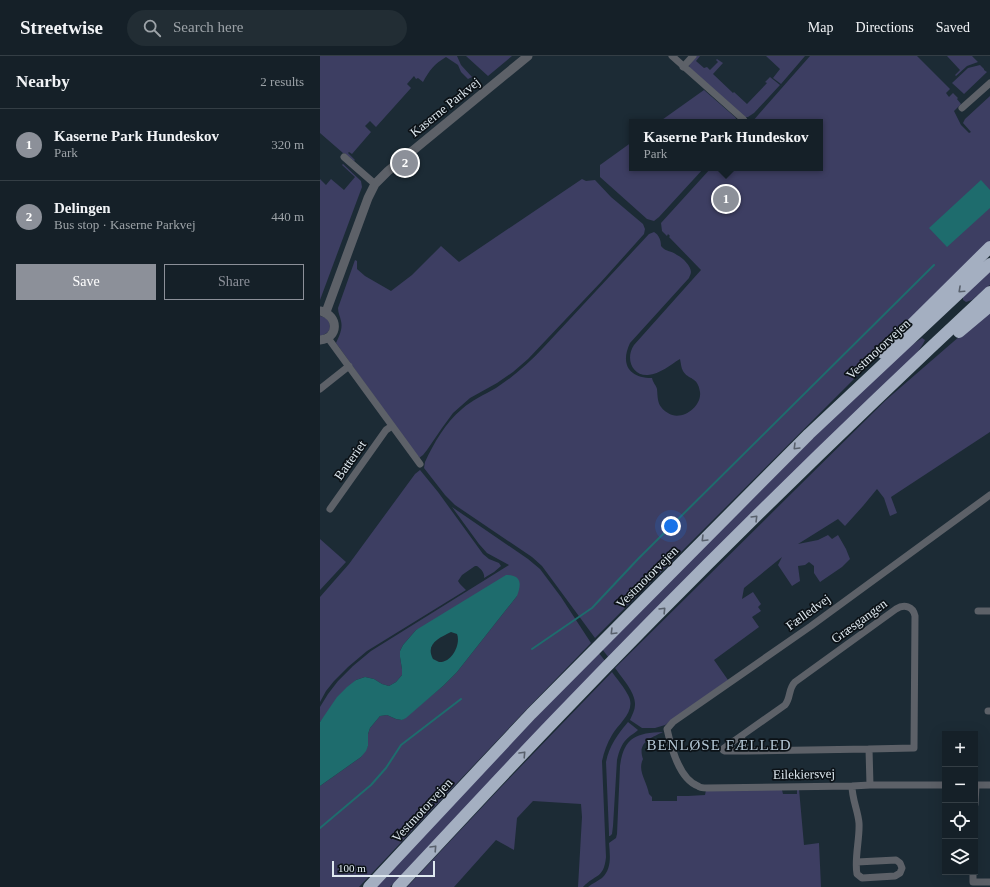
<!DOCTYPE html>
<html lang="en">
<head>
<meta charset="utf-8">
<style>
	:root { --surface:#152028; --page:#222d34; --text:#f1f3f6; --muted:#9da3a8; --line:#343e45; --accent:#8c9099 }
	body { margin:0; font-family:"Times New Roman",serif; background:var(--page); color:var(--text) }
	.controls { position:absolute; right:12px; bottom:12px; display:grid; overflow:hidden; border-radius:0px; box-shadow:0 4px 16px #0002 }
	.controls button { width:36px; height:36px; display:grid; place-items:center; padding:0; border:0; border-bottom:1px solid var(--line); background:var(--surface); color:var(--text); font:20px sans-serif }
	.scale { position:absolute; left:12px; bottom:10px; width:103px; box-sizing:border-box; padding-left:4px; border:2px solid #dfe9f0; border-top:0; font-size:11px; line-height:14px; white-space:nowrap; color:#dfe9f0; -webkit-text-stroke:3px #0c1217; paint-order:stroke }
	.you { position:absolute; left:351px; top:470px; width:14px; height:14px; margin:-10px; border:3px solid #fff; border-radius:50%; background:#1a73e8; box-shadow:0 0 0 6px #1a73e833 }
	.badge { display:grid; place-items:center; width:26px; height:26px; border-radius:50%; background:var(--accent); color:#fff; font-size:13px; font-weight:700 }
	.pin { position:absolute; translate:-50% -50%; border:2px solid #fff; box-shadow:0 1px 4px #0006 }
	.popup { position:absolute; left:309px; top:63px; width:194px; height:52px; box-sizing:border-box; display:grid; place-content:center; border-radius:0px; background:var(--surface); filter:drop-shadow(0 1px 3px #0005); font-size:13px; white-space:nowrap; color:var(--muted) }
	.popup b { font-size:15px; color:var(--text) }
	.popup::after { content:''; position:absolute; left:50%; top:100%; margin-left:-8px; border:8px solid transparent; border-top-color:var(--surface) }
	.list { margin:0; padding:0; list-style:none }
	h2 { display:flex; justify-content:space-between; align-items:center; height:52px; margin:0; padding:0 16px; font-size:17px }
	h2 small { font-size:13px; font-weight:400; color:var(--muted) }
	.list li { display:grid; grid-template-columns:26px 1fr auto; gap:12px; align-items:center; box-sizing:border-box; height:72px; padding:0 16px; border-top:1px solid var(--line) }
	.list b { display:block; font-size:15px; white-space:nowrap }
	.list p { margin:0; font-size:13px; white-space:nowrap; color:var(--muted) }
	.list em { font-size:13px; font-style:normal; color:var(--muted) }
	.actions { display:flex; gap:8px; padding:12px 16px }
	.actions a { flex:1; padding:9px 0; border:1px solid var(--accent); border-radius:0px; text-align:center; font-size:14px; color:var(--accent) }
	.actions .main { background:var(--accent); color:#fff }
	.icon { flex:none; width:22px; height:22px; fill:none; stroke:currentColor; stroke-width:2; stroke-linecap:round; stroke-linejoin:round }
	.map { position:relative; flex:none; width:670px; height:831px; overflow:hidden }
	header { display:flex; align-items:center; gap:24px; box-sizing:border-box; height:56px; padding:0 20px; background:var(--surface); border-bottom:1px solid var(--line) }
	header strong { font-size:19px }
	nav { display:flex; gap:22px; margin-inline-start:auto; font-size:14px }
	.search { width:280px; height:36px; background:var(--page); display:flex; align-items:center; gap:10px; box-sizing:border-box; padding:0 14px; border-radius:22px; color:var(--muted); font-size:15px }
	main { display:flex }
	aside { flex:1; background:var(--surface) }
	.map>svg:first-child { display:block }
	.green { fill:#3d3e62 }
	.water { fill:#1e6c6d; fill-rule:evenodd }
	.lines { fill:none; stroke-linecap:round; stroke-linejoin:round }
	.stream { stroke:#1e6c6d; stroke-width:2 }
	.minor { stroke:#5d6168; stroke-width:7 }
	.tertiary { stroke:#5d6168; stroke-width:9 }
	.motorway { stroke:#a4afc1; stroke-width:12 }
	.oneway { stroke:#58606c }
	.labels { text-anchor:middle; dominant-baseline:central; stroke-width:3.5; stroke-linejoin:round; paint-order:stroke }
	.street-label { font-size:13px; fill:#dfe9f0; stroke:#0c1217 }
	.quarter-label { font-size:15px; letter-spacing:1px; fill:#b5c8d6; stroke:#0c1217 }
</style>
</head>
<body>
<header>
<strong>Streetwise</strong>
<div class="search"><svg class="icon" aria-label="search" viewBox="0 0 24 24"><circle cx="10" cy="10" r="6"/><path d="M15 15l6 6"/></svg>Search here</div>
<nav><a>Map</a><a>Directions</a><a>Saved</a></nav>
</header>
<main>
<aside>
<h2>Nearby<small>2 results</small></h2>
<ul class="list">
<li><span class="badge">1</span><div><b>Kaserne Park Hundeskov</b><p>Park</p></div><em>320 m</em></li>
<li><span class="badge">2</span><div><b>Delingen</b><p>Bus stop · Kaserne Parkvej</p></div><em>440 m</em></li>
</ul>
<div class="actions"><a class="main">Save</a><a>Share</a></div>
</aside>
<div class="map">
<svg width="670" height="831" viewBox="0 0 670 831">
	<rect width="100%" height="100%" fill="#1c2b35"/>
	<!-- green -->
	<path class="green" d="M0 0H137L141 9 152 21 148 23 141 16 138 9 126 1C114 8 109 15 103 26L98 22 96 23 94 20 87 28 91 32 56 71 50 65 45 70 51 76 32 98 29 96 28 97 35 104 34 105 24 97H23L0 77Z
		M146 0H192L168 20Z
		M376 0H380L376 5 384 12 387 11 390 14 398 6 396 4 397 3 403 7 393 18 413 37 414 36 427 48 447 27 445 26 450 21 460 29 434 57 428 61H424L370 12 369 10 370 7Z
		M446 0H485L461 28 453 22 460 13Z
		M490 0H597L630 33 626 37 629 41 633 37 638 42 637 43 641 48 634 55 641 69 649 77 651 76 643 67 645 63 670 40V187L275 582 222 510 212 501 135 449 125 439 104 412 105 406C114 387 125 367 142 353 152 344 164 339 176 332 193 321 209 307 223 292L329 178 334 176C339 179 341 184 341 190 347 197 351 194 357 199 363 202 371 210 371 216 371 218 369 221 369 222L310 287C300 308 309 322 332 322 333 327 336 329 337 333 338 344 337 350 348 357 361 366 382 351 380 336 378 320 368 324 363 315 361 312 361 307 360 303 350 309 340 318 328 319 312 320 305 302 314 289L381 214 349 181 350 180 348 178 347 180 342 175 341 167 391 112H500V66H432Z
		M627 0H652L658 6 647 10 636 20 635 19 640 14Z
		M660 9 664 13V14L667 16 644 38 643 37 632 27 648 12Z
		M384 34 415 61 418 66H339Z
		M312 86V112H384L339 161 334 165 327 163 280 121V109Z
		M23 108 41 125 42 131 0 244V123L6 129 11 123 24 134 35 121 22 109Z
		M262 123 266 125 275 124 291 141 323 168 325 173 324 178 281 226 208 303 193 316 177 327 150 342 133 357 122 372 107 394 103 399 99 402V400H97L16 287C19 280 23 273 21 265 20 260 18 257 18 252L35 204 37 205V213L45 220 71 235 92 219 121 190 139 206Z
		M670 212V229L652 244 646 246 643 244V241L653 229Z
		M670 254V376L571 441 577 457 570 460 564 442 557 433 543 450 525 470 518 463 478 488 498 484 508 479 512 483 518 479 526 493 530 503 522 511 500 526 494 517V510L489 506 485 509 478 510 480 525 472 530 458 509 462 501 424 532 422 543 433 536 441 548 438 551 441 555 432 561 439 571 394 604 408 624 345 669 335 672H322L310 664C312 659 315 654 315 649 316 637 302 622 295 612L566 344Z
		M0 260 7 262C12 271 11 277 0 280Z
		M602 282 605 284 603 288 597 297 289 602 282 593 448 426 579 298 593 288Z
		M100 414 118 436 163 498 169 503 179 507 181 510 174 516 164 522C165 517 161 513 157 510H155L142 519 138 525 140 528 146 534 47 595 28 611 14 625 6 635 0 646V541L29 508 95 418Z
		M132 451 208 503 220 513 241 541 271 587 205 655 39 831H0V730L41 701 48 690V678L50 672 60 660 67 659 76 663 82 664 123 630 137 616 197 540 96 574 83 589 80 595V601L82 613V619L76 626 69 630 62 628 54 623 45 621 36 624 0 666V651L8 638 18 625 33 610 51 595 189 509 167 497 159 488Z
		M0 483 26 506 0 534Z
		M278 596 286 606 70 831H54Z
		M292 616C297 623 304 631 308 639 317 655 299 667 292 679 287 687 284 696 282 705L286 801C284 823 275 818 263 831H258L262 761 261 748 213 745 197 762 194 794 176 784 134 831H87L181 731Z
		M308 666 318 674C316 676 313 678 310 680 302 686 299 695 297 704L293 770 292 778 290 780H289V777L286 706C289 690 298 678 308 666Z
		M343 676C331 682 317 686 323 703 317 715 327 725 329 738L332 741V745H357V740H368L385 739 386 734H462L463 738H477V733H479L484 789 499 787 501 831H268C273 827 278 825 282 822 292 813 290 799 289 787L296 782 297 778 300 710C304 681 316 677 343 676Z"/>
	<!-- water -->
	<path class="water" d="M661 124 670 134V152L627 191 609 172Z
		M186 519C201 519 202 527 197 540L137 616 123 630 86 662 82 664 76 663 67 659 60 660 50 672 48 678V690L46 695 41 701 0 730V666L17 641 27 631 36 624 45 621 54 623 62 628 69 630 76 626 82 619V613L80 601V595L83 589 96 574ZM131 576 137 578C141 588 132 607 119 606 117 605 115 604 113 603 105 588 119 582 131 576Z"/>
	<g class="lines">
		<!-- stream -->
		<path class="stream" d="M212 593 272 552 318 503 614 209
			M0 772 51 729 66 712 81 689 141 643"/>
		<!-- minor -->
		<path class="minor" d="M352 0 423 63 425 66
			M363 11 373 0
			M642 52 670 27
			M24 101 55 128
			M8 282 100 408
			M0 333 29 310
			M10 453 66 374 72 370
			M658 555H670
			M668 655H670
			M421 680 404 692 403 694 405 695H426
			M549 693 426 695 421 680 465 649C471 642 468 633 475 626L576 553C584 548 593 550 595 560L594 692 549 693 550 729
			M625 729H550L532 730 387 732C384 732 380 732 378 730 359 723 351 691 347 673L353 666 491 570 670 439
			M655 729H670
			M532 730C532 743 538 755 539 767 540 782 534 804 537 818L542 822 575 820 580 817 582 812 580 807 576 804 537 806
			M655 748 656 729
			M653 816V826H670"/>
		<!-- tertiary -->
		<path class="tertiary" d="M6 256 48 142 55 128 68 115 208 0
			M0 284C19 282 19 260 1 255"/>
		<!-- motorway -->
		<path class="motorway" d="M639 276 670 250
			M563 297 670 191
			M49 831 211 658 489 378 670 208
			M78 831C131 775 183 718 237 662 377 516 522 374 670 236"/>
	</g>
	<!-- one-way arrows -->
	<defs><path id="oneway-chevron" d="M-2-3.5L2.5 0L-2 3.5" fill="none" stroke-width="1.6" stroke-linecap="round" stroke-linejoin="round"/></defs>
	<g class="oneway">
		<use href="#oneway-chevron" transform="translate(641 234) rotate(137)"/>
		<use href="#oneway-chevron" transform="translate(476 391) rotate(135)"/>
		<use href="#oneway-chevron" transform="translate(435 462) rotate(-45)"/>
		<use href="#oneway-chevron" transform="translate(384 483) rotate(135)"/>
		<use href="#oneway-chevron" transform="translate(343 554) rotate(-46)"/>
		<use href="#oneway-chevron" transform="translate(293 576) rotate(135)"/>
		<use href="#oneway-chevron" transform="translate(203 698) rotate(-47)"/>
		<use href="#oneway-chevron" transform="translate(114 792) rotate(-47)"/>
	</g>
	<g class="labels">
		<!-- street labels -->
		<g class="street-label">
			<text transform="translate(125 51) rotate(-39)">Kaserne Parkvej</text>
			<text transform="translate(558 293) rotate(-43)">Vestmotorvejen</text>
			<text transform="translate(30 404) rotate(-55)">Batteriet</text>
			<text transform="translate(327 521) rotate(-45)">Vestmotorvejen</text>
			<text transform="translate(488 556) rotate(-36)">Fælledvej</text>
			<text transform="translate(539 565) rotate(-36)">Græsgangen</text>
			<text transform="translate(484 718) rotate(-1)">Eilekiersvej</text>
			<text transform="translate(102 754) rotate(-47)">Vestmotorvejen</text>
		</g>
		<!-- quarter labels -->
		<g class="quarter-label">
			<text x="399" y="689">BENLØSE FÆLLED</text>
		</g>
	</g>
</svg>
<div class="controls">
<button>+</button>
<button>−</button>
<button><svg class="icon" aria-label="locate" viewBox="0 0 24 24"><circle cx="12" cy="12" r="6"/><path d="M12 2v4M12 18v4M2 12h4M18 12h4"/></svg></button>
<button><svg class="icon" aria-label="layers" viewBox="0 0 24 24"><path d="M12 4l9 5-9 5-9-5zM3 14l9 5 9-5"/></svg></button>
</div>
<div class="scale">100 m</div>
<div class="you"></div>
<div class="pin badge" style="left:406px;top:143px">1</div>
<div class="popup"><b>Kaserne Park Hundeskov</b>Park</div>
<div class="pin badge" style="left:85px;top:107px">2</div>
</div>
</main>
</body>
</html>
